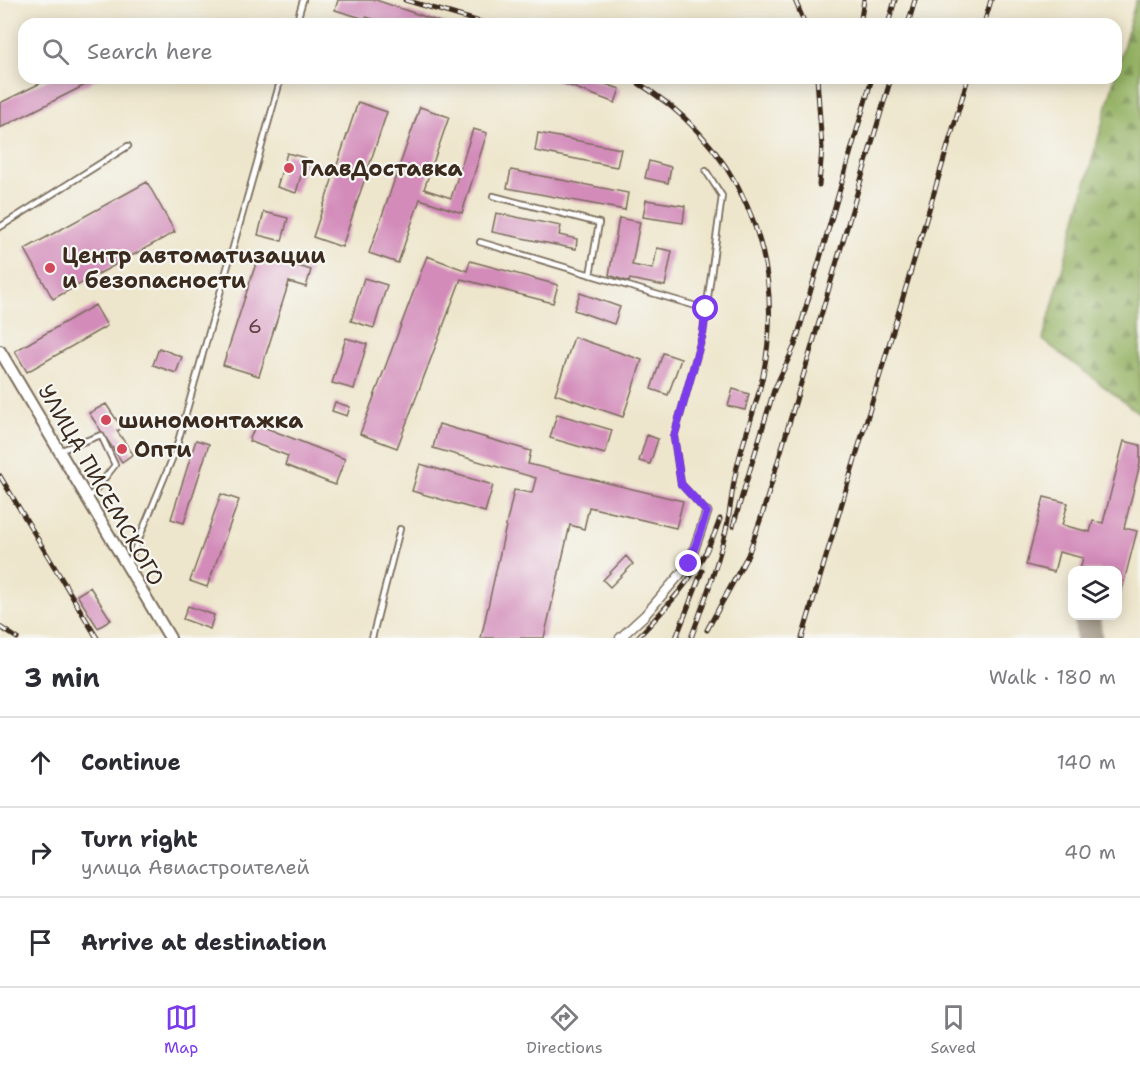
<!DOCTYPE html>
<html lang="en">
<head>
<meta charset="utf-8">
<style>
	:root { --surface:#fff; --page:#f2f2f3; --text:#2b2b33; --muted:#7c7c81; --line:#e1e1e2; --accent:#7c3aed }
	body { margin:0; font-family:"Shantell Sans",sans-serif; background:var(--page); color:var(--text) }
	.controls { position:absolute; right:18px; bottom:18px; display:grid; overflow:hidden; border-radius:12px; box-shadow:0 3px 15px #0003 }
	.controls button { width:54px; height:54px; display:grid; place-items:center; padding:0; border:0; border-bottom:2px solid var(--line); background:var(--surface); color:var(--text); font:30px sans-serif }
	.stop { position:absolute; width:18px; height:18px; margin:-14px; border:4px solid #7c3aed; border-radius:50%; background:#fff }
	.stop.end { background:#7c3aed; border-color:#fff; box-shadow:0 2px 6px #0008 }
	.list { margin:0; padding:0; list-style:none }
	h2 { display:flex; justify-content:space-between; align-items:center; height:78px; margin:0; padding:0 24px; font-size:26px }
	h2 small { font-size:20px; font-weight:400; color:var(--muted) }
	.list li { display:grid; grid-template-columns:39px 1fr auto; gap:18px; align-items:center; box-sizing:border-box; height:90px; padding:0 24px; border-top:2px solid var(--line) }
	.list b { display:block; font-size:22px; white-space:nowrap }
	.list p { margin:0; font-size:20px; white-space:nowrap; color:var(--muted) }
	.list em { font-size:20px; font-style:normal; color:var(--muted) }
	.icon { flex:none; width:33px; height:33px; fill:none; stroke:currentColor; stroke-width:2; stroke-linecap:round; stroke-linejoin:round }
	.map { position:relative; flex:none; width:1140px; height:638px; overflow:hidden }
	.search { position:absolute; background:var(--surface); box-shadow:0 3px 15px #0003; left:18px; right:18px; top:18px; height:66px; display:flex; align-items:center; gap:15px; box-sizing:border-box; padding:0 21px; border-radius:18px; color:var(--muted); font-size:22px }
	.sheet { height:348px; background:var(--surface) }
	nav { display:flex; justify-content:space-around; align-items:center; box-sizing:border-box; height:84px; border-top:2px solid var(--line); background:var(--surface); font-size:16px; color:var(--muted) }
	nav a { display:grid; justify-items:center; gap:3px }
	nav .on { color:var(--accent) }
	.map>svg:first-child { display:block }
	.forest { fill:url(#forest-firs); stroke:#686e42; stroke-width:1.5 }
	.lines { fill:none; stroke-linecap:round; stroke-linejoin:round }
	.taxiway { stroke:#948875; stroke-width:27 }
	.building { fill:#d38bba }
	.service-casing { stroke:#7a6c5b; stroke-width:8 }
	.minor-casing { stroke:#7a6c5b; stroke-width:11 }
	.tertiary-casing { stroke:#7a6c5b; stroke-width:14 }
	.service { stroke:#fff; stroke-width:4.5 }
	.minor { stroke:#fff; stroke-width:8 }
	.tertiary { stroke:#fff; stroke-width:10 }
	.rail-casing { stroke:#3b2a1e; stroke-width:5 }
	.rail { stroke:#f6f6f2; stroke-width:3; stroke-dasharray:9; stroke-linecap:butt }
	.route { stroke:#7c3aed; stroke-width:8 }
	.poi-dot { fill:#d1495b; stroke:#f6f6f2; stroke-width:2 }
	.labels { text-anchor:middle; dominant-baseline:central; stroke-width:4.5; stroke-linejoin:round; paint-order:stroke }
	.number-label { font-size:20px; fill:#614245 }
	.poi-label { font-size:22px; font-weight:bold; fill:#3b2a1e; stroke:#f6f6f2; text-anchor:start }
	.street-label { font-size:22px; fill:#3b2a1e; stroke:#f6f6f2 }
</style>
</head>
<body>
<div class="map">
<svg width="1140" height="638" viewBox="0 0 1140 638">
	<defs>
		<pattern id="forest-firs" width="22" height="20" patternUnits="userSpaceOnUse" patternTransform="scale(1.5)"><rect width="22" height="20" fill="#95b265"/><path d="M5 1l3.5 6h-7zM16 11l3.5 6h-7z" fill="#7b9153"/></pattern>
	</defs>
	<rect width="100%" height="100%" fill="#f6f6f2"/>
	<filter id="ink" filterUnits="userSpaceOnUse"><feTurbulence type="fractalNoise" baseFrequency=".0167" numOctaves="2"/><feDisplacementMap in="SourceGraphic" scale="12" xChannelSelector="R" yChannelSelector="G"/><feConvolveMatrix kernelMatrix="1 2 1 2 8 2 1 2 1" color-interpolation-filters="sRGB"/></filter>
	<filter id="wash" filterUnits="userSpaceOnUse"><feTurbulence type="fractalNoise" baseFrequency=".008" numOctaves="4" result="noise"/><feDisplacementMap in="SourceGraphic" scale="24" xChannelSelector="R" yChannelSelector="G"/><feGaussianBlur stdDeviation="1.35" result="paint"/><feColorMatrix in="noise" values="0 0 0 0 0 0 0 0 0 0 0 0 0 0 0 0 0 1.4 0 .05"/><feComposite in="paint" operator="in"/></filter>
	<g filter="url(#wash)">
		<rect width="100%" height="100%" fill="#eee6cc"/>
		<!-- forest -->
		<path class="forest" d="M1136 0H1140V414L1043 340Z"/>
		<g class="lines">
			<!-- taxiway -->
			<path class="taxiway" d="M1087 616 1089 638"/>
		</g>
		<g id="blocks">
			<!-- building -->
			<path class="building" d="M338 0H376L446 24H389L366 17 365 19 335 10Z
				M51 78H99L0 128V103Z
				M549 78H589L620 89 615 103Z
				M358 102 387 112 342 247 313 237Z
				M420 107 449 117 424 189 451 198 473 129 487 133 462 213 420 199 398 263 369 253Z
				M538 133 621 149 617 167 535 151Z
				M287 153 306 158 296 193 277 187Z
				M649 161 671 167 668 183 645 178Z
				M511 170 628 193 625 210 507 188Z
				M147 182 175 232 53 299 25 249Z
				M646 200 685 206 683 223 643 217Z
				M264 212 288 218 282 241 258 235Z
				M496 213 561 226 559 235 577 239 576 249 492 232Z
				M619 218 640 222 632 265 653 269 657 248 672 251 665 286 630 279 629 282 609 275Z
				M259 254 311 270 306 287 289 282 259 376 223 365Z
				M427 256 467 271 470 261 558 285 553 303 461 279 397 448 360 434Z
				M364 278 387 285 374 328 351 321Z
				M580 293 620 307 614 324 574 310Z
				M95 305 107 326 27 372 15 351Z
				M574 337 642 360 623 417 555 394Z
				M346 338 367 344 354 389 332 383Z
				M159 348 182 357 176 373 153 365Z
				M663 353 681 359 668 395 651 389Z
				M733 389 749 394 745 410 728 406Z
				M335 402 350 407 347 416 332 411Z
				M106 404 122 428 117 431 133 454 122 462 89 413Z
				M557 414 612 430 605 454 550 438Z
				M256 424 345 459 335 485 285 465 288 456 249 441Z
				M439 424 531 451 528 464 683 501 676 528 589 507 584 529 570 525 544 638H481L514 490 532 493 536 478 433 448Z
				M647 435 658 439 650 464 639 461Z
				M196 440 209 444 184 523 171 519Z
				M1124 441 1140 445V464L1124 528 1137 531 1120 597H1118V570H1080L1083 558 1059 552 1054 572 1026 565 1044 497 1068 503 1062 525 1090 532 1093 521 1103 523Z
				M420 464 493 485 485 512 412 491Z
				M221 494 239 500 207 587 190 581Z
				M626 556 633 564 610 587 603 580Z
				M90 587 111 620 98 628 77 595Z
				M188 606 214 615 210 629 183 619Z"/>
		</g>
	</g>
	<g filter="url(#ink)">
		<use href="#blocks" fill-opacity="0" stroke="#7a6c5b" stroke-width="1.5"/>
		<g class="lines">
			<defs>
				<path id="service" d="M296 24 303 0
					M706 171 722 196 703 333 674 437 681 484 707 512
					M493 196 599 223 590 275
					M0 227 128 146
					M480 242 706 309
					M59 451 101 435 115 465 89 498
					M128 565 175 452 281 78
					M372 638 400 529"/>
				<path id="minor" d="M620 638 645 615 689 564 707 512"/>
				<path id="tertiary" d="M0 351 170 638"/>
			</defs>
			<!-- service casing -->
			<use href="#service" class="service-casing"/>
			<!-- minor casing -->
			<use href="#minor" class="minor-casing"/>
			<!-- tertiary casing -->
			<use href="#tertiary" class="tertiary-casing"/>
			<!-- service -->
			<use href="#service" class="service"/>
			<!-- minor -->
			<use href="#minor" class="minor"/>
			<!-- tertiary -->
			<use href="#tertiary" class="tertiary"/>
			<defs>
				<path id="rail" d="M405 0 487 24
					M795 0 805 24
					M860 24 864 0
					M888 24 895 0
					M908 24 915 0
					M984 24 991 0
					M630 78C738 141 788 253 763 375 757 405 745 434 738 463 732 485 731 508 726 530 717 567 704 603 691 638
					M817 78 822 148 819 185
					M0 476 97 638
					M733 526 774 390 795 345 872 78
					M0 627 17 638
					M707 630 748 555 763 512 891 78
					M637 638C672 602 704 568 720 519
					M676 638 702 571
					M802 638 968 78"/>
			</defs>
			<!-- rail casing -->
			<use href="#rail" class="rail-casing"/>
			<!-- rail -->
			<use href="#rail" class="rail"/>
		</g>
	</g>
	<g class="lines" filter="url(#ink)">
		<!-- route -->
		<path class="route" d="M689 564 707 512 681 484 674 437 703 333 706 309"/>
	</g>
	<!-- markers -->
	<g class="poi-dot">
		<circle cx="289" cy="168" r="6"/>
		<circle cx="50" cy="268" r="6"/>
		<circle cx="106" cy="420" r="6"/>
		<circle cx="122" cy="449" r="6"/>
	</g>
	<g class="labels">
		<!-- number labels -->
		<g class="number-label">
			<text x="255" y="326">6</text>
		</g>
		<!-- poi labels -->
		<g class="poi-label">
			<text x="301" y="168">ГлавДоставка</text>
			<text x="62" y="255">Центр автоматизации<tspan x="62" dy="25">и безопасности</tspan></text>
			<text x="118" y="420">шиномонтажка</text>
			<text x="134" y="449">Опти</text>
		</g>
		<!-- street labels -->
		<g class="street-label">
			<text transform="translate(101 485) rotate(60)">УЛИЦА ПИСЕМСКОГО</text>
		</g>
	</g>
</svg>
<div class="controls">
<button><svg class="icon" aria-label="layers" viewBox="0 0 24 24"><path d="M12 4l9 5-9 5-9-5zM3 14l9 5 9-5"/></svg></button>
</div>
<div class="stop" style="left:706px;top:309px"></div>
<div class="stop end" style="left:689px;top:564px"></div>
<div class="search"><svg class="icon" aria-label="search" viewBox="0 0 24 24"><circle cx="10" cy="10" r="6"/><path d="M15 15l6 6"/></svg>Search here</div>
</div>
<section class="sheet">
<h2>3 min<small>Walk · 180 m</small></h2>
<ul class="list">
<li><svg class="icon" aria-label="ahead" viewBox="0 0 24 24"><path d="M12 20V5M6 11l6-6 6 6"/></svg><div><b>Continue</b></div><em>140 m</em></li>
<li><svg class="icon" aria-label="right" viewBox="0 0 24 24"><path d="M7 20v-9h11M14 6l5 5-5 5"/></svg><div><b>Turn right</b><p>улица Авиастроителей</p></div><em>40 m</em></li>
<li><svg class="icon" aria-label="arrive" viewBox="0 0 24 24"><path d="M6 21V4h12l-3 4 3 4H6"/></svg><div><b>Arrive at destination</b></div></li>
</ul>
</section>
<nav>
<a class="on"><svg class="icon" aria-label="map" viewBox="0 0 24 24"><path d="M3 6l6-2 6 2 6-2v14l-6 2-6-2-6 2zM9 4v14M15 6v14"/></svg>Map</a>
<a><svg class="icon" aria-label="directions" viewBox="0 0 24 24"><path d="M12 3l9 9-9 9-9-9zM9 14v-3h6M13 9l2 2-2 2"/></svg>Directions</a>
<a><svg class="icon" aria-label="saved" viewBox="0 0 24 24"><path d="M7 4h10v16l-5-4-5 4z"/></svg>Saved</a>
</nav>
</body>
</html>
